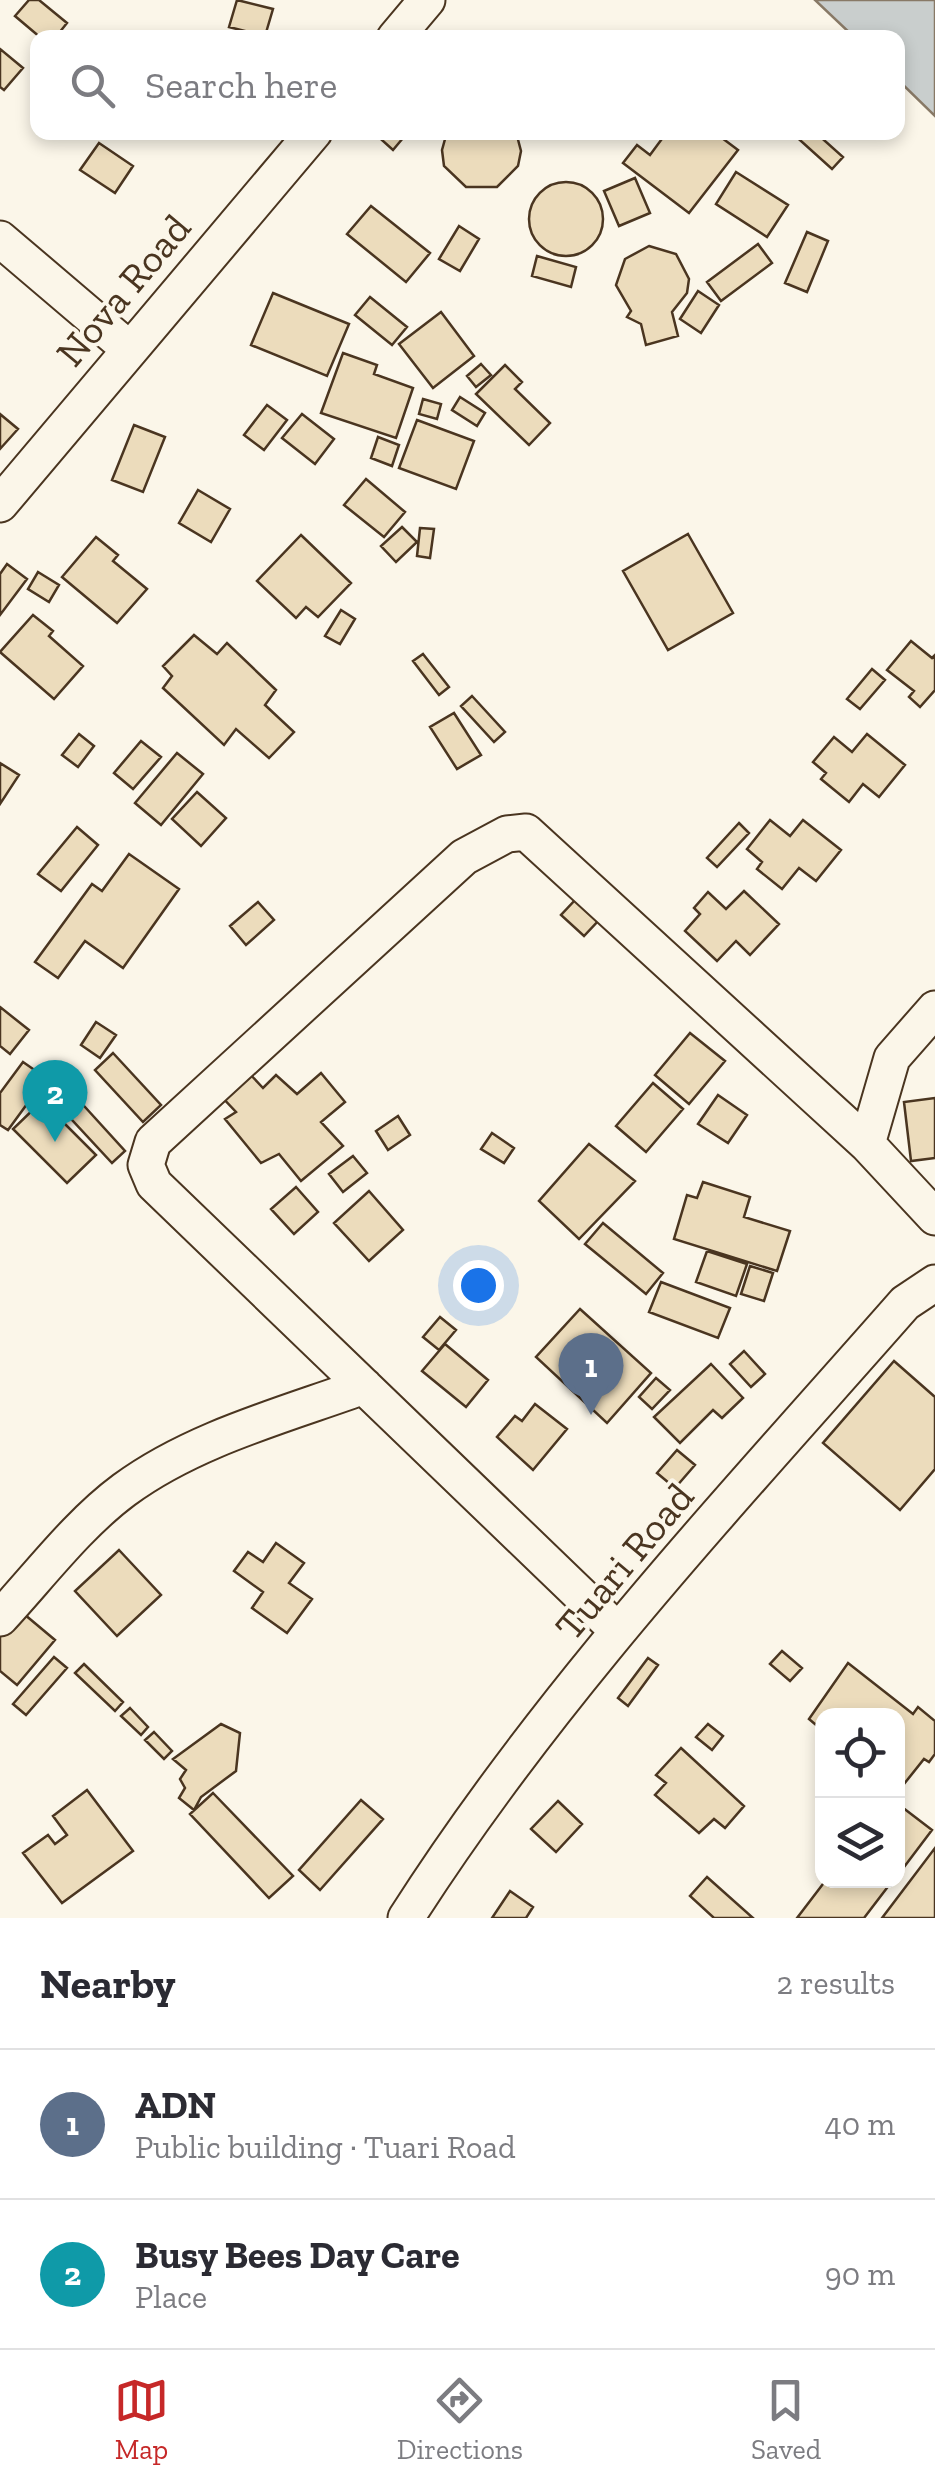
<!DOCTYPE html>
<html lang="en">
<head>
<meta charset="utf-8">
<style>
	:root { --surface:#fff; --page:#f7f7f7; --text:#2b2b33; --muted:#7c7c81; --line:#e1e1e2; --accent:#c62828 }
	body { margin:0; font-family:"Zilla Slab",serif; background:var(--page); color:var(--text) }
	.controls { position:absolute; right:30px; bottom:30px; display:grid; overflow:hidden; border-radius:20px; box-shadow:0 5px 15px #0003 }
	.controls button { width:90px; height:90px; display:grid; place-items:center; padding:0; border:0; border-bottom:2px solid var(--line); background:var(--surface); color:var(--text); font:50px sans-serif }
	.you { position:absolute; left:478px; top:1285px; width:35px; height:35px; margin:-25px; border:8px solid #fff; border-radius:50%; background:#1a73e8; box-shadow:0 0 0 15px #1a73e833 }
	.badge { display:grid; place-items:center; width:65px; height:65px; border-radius:50%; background:var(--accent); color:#fff; font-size:32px; font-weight:700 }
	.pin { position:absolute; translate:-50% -82px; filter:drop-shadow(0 2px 5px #0008) }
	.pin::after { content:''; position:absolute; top:52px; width:35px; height:30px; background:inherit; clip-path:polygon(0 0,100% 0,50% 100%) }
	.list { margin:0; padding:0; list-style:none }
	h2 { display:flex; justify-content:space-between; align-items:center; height:130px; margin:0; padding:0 40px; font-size:42px }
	h2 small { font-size:32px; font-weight:400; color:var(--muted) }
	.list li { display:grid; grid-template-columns:65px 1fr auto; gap:30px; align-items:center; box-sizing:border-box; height:150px; padding:0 40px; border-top:2px solid var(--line) }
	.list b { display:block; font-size:38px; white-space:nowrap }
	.list p { margin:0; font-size:32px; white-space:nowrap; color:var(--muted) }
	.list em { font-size:32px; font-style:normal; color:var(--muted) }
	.icon { flex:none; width:55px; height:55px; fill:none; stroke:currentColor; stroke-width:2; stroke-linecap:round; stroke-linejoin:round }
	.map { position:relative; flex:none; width:935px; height:1918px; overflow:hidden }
	.search { position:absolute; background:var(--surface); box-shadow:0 5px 15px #0003; left:30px; right:30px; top:30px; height:110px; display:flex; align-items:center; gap:25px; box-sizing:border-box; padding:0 35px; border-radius:20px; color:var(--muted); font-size:38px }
	.sheet { height:430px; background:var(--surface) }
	nav { display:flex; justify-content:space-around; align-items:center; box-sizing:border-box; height:140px; border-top:2px solid var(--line); background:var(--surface); font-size:28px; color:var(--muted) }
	nav a { display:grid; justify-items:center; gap:5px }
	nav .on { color:var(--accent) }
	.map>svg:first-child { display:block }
	.water { fill:#c9cecd; stroke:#887966; stroke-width:2.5 }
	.building { fill:#ecdcbc; stroke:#4a3520; stroke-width:2.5 }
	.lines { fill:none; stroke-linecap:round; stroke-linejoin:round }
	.minor-casing { stroke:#4a3520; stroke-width:39 }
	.minor { stroke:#fbf6e9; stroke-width:35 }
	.labels { text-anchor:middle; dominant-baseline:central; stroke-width:8; stroke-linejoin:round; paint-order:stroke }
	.street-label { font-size:40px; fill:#4a3520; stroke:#fbf6e9 }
</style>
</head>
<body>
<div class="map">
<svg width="935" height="1918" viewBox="0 0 935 1918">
	<rect width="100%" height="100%" fill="#fbf6e9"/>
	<!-- water -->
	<path class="water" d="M815 0H935V116L898 80V38L854 37Z"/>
	<!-- building -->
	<path class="building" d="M29 0H39L67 23 55 38H41L15 16Z
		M237 0 273 9 265 36 229 27Z
		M0 49 23 68 4 90 0 87Z
		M373 132H408L393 150Z
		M447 132H516L521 151 518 166 497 187H466L444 166 442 150Z
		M667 132H714L738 150 689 213 623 163 637 145 650 155Z
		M791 132H815L843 157 832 169Z
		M99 143 133 166 115 193 80 170Z
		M736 172 788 205 767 237 716 204Z
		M635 178 650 213 619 226 604 191Z
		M529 219a37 37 0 1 1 74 0a37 37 0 1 1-74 0Z
		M371 206 430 253 406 282 347 234Z
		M459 226 479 239 460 271 439 259Z
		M807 232 828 241 807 292 785 283Z
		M758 244 772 263 721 301 707 282Z
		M649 246 676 254 689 279 687 293 672 312 678 336 646 345 641 324 627 317 631 311 616 285 625 259Z
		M537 256 576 267 571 287 532 276Z
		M698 291 719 305 701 333 680 319Z
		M273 293 349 324 327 376 251 345Z
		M370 297 407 327 392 345 355 315Z
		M441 312 474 356 433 388 399 344Z
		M343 353 377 365 374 374 413 388 396 438 321 413Z
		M481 364 491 375 476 387 467 376Z
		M505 365 522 382 515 389 550 423 529 445 476 394Z
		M460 397 485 413 477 426 452 410Z
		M423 399 441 404 437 419 419 414Z
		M267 405 287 420 264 450 244 435Z
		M0 414 18 429 0 449Z
		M302 414 334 439 315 464 282 438Z
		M417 420 474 441 456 489 399 468Z
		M134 425 165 437 143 492 112 480Z
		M378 437 399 445 392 466 371 458Z
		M366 479 405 512 384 537 344 505Z
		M198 490 230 509 211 542 179 523Z
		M402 527 417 542 396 562 381 546Z
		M420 528 434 529 430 558 417 556Z
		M688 534 733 613 668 650 623 571Z
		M301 535 351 583 318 617 306 607 296 618 257 581Z
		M96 537 118 555 113 561 147 589 117 623 62 577Z
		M7 564 27 579 0 615V574Z
		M38 572 59 585 49 602 28 589Z
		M341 610 355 619 340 644 325 636Z
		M33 615 53 631 49 636 83 666 54 699 0 652Z
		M194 635 217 654 227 643 276 690 265 705 294 732 269 758 236 729 224 745 163 688 172 676 163 666Z
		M911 641 932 658 935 655V690L920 707 909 697 914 691 887 670Z
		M423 654 449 687 439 695 413 661Z
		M872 669 885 680 860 709 847 699Z
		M472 696 505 732 494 742 461 706Z
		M454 713 481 755 457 769 430 727Z
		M79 734 94 746 78 767 62 755Z
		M867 734 905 765 879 797 863 784 849 802 821 779 826 773 813 762 834 737 852 752Z
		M141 741 161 757 133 789 114 773Z
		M177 753 203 774 161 825 135 803Z
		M0 763 19 775 0 804Z
		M197 792 226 818 201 846 172 819Z
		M770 820 790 836 803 820 841 850 816 881 799 868 782 889 757 869 762 862 747 849Z
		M739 823 749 833 717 867 707 858Z
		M77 827 98 845 61 891 38 874Z
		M129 854 179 889 123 968 85 941 58 978 35 962 92 884 102 891Z
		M744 891 779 924 750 955 736 941 717 961 685 931 700 914 694 908 708 892 726 909Z
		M577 898 599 920 584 936 561 915Z
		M258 902 274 920 246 945 230 926Z
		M0 1007 29 1030 10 1054 0 1046Z
		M96 1022 116 1035 100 1058 81 1045Z
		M690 1033 725 1061 689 1104 655 1075Z
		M113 1053 161 1105 143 1122 95 1070Z
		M23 1062 46 1078 8 1130 0 1125V1093Z
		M248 1072 263 1088 276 1075 297 1094 321 1073 345 1102 321 1122 343 1146 301 1181 279 1154 261 1163 225 1119 236 1112 221 1096Z
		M653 1083 683 1109 646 1152 616 1126Z
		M718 1095 747 1115 728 1143 698 1124Z
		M75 1096 125 1151 112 1163 61 1108Z
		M935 1098V1158L911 1161 904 1102Z
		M42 1101 96 1155 67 1183 13 1129Z
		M398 1116 410 1135 388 1150 376 1131Z
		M492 1133 514 1148 504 1163 481 1149Z
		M589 1144 635 1181 579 1239 539 1201Z
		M353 1156 367 1173 343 1192 329 1174Z
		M703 1182 750 1197 744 1217 790 1231 777 1271 674 1239 687 1195 697 1198Z
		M296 1187 318 1212 294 1234 271 1209Z
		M369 1191 403 1230 369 1261 334 1223Z
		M603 1223 663 1273 646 1294 585 1244Z
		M707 1251 747 1264 736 1296 696 1282Z
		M750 1266 773 1273 764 1301 741 1294Z
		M661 1282 730 1308 718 1338 649 1312Z
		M580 1309 651 1373 607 1423 536 1357Z
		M440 1317 456 1330 439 1350 423 1337Z
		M445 1344 488 1380 466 1407 422 1371Z
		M744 1351 765 1374 751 1387 730 1364Z
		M894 1361 935 1397V1469L900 1510 823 1443Z
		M711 1364 743 1398 722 1418 713 1410 680 1443 654 1417Z
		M656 1378 670 1390 652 1409 639 1397Z
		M535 1404 567 1429 533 1470 497 1437 515 1416 522 1421Z
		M677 1450 695 1465 675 1488 657 1473Z
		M276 1543 304 1563 289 1583 312 1599 287 1633 252 1608 263 1592 234 1571 248 1552 263 1562Z
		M119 1550 161 1595 117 1636 75 1591Z
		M18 1609 55 1640 17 1685 0 1671V1631Z
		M782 1651 802 1668 790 1681 770 1664Z
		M54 1657 67 1668 26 1715 13 1704Z
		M648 1658 658 1665 628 1706 618 1698Z
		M848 1663 913 1714 918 1707 935 1721V1754L929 1762 924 1759 904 1784 898 1779V1716H822V1730L809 1719Z
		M84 1664 123 1702 115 1711 75 1673Z
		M130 1708 148 1727 141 1735 121 1716Z
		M221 1724 240 1733 236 1771 201 1797 194 1810 179 1798 185 1788 180 1779 186 1770 173 1759Z
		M708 1724 723 1736 712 1750 696 1737Z
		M154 1732 172 1751 164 1759 145 1740Z
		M681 1748 744 1806 725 1828 714 1819 699 1833 655 1795 666 1783 656 1775Z
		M87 1790 133 1851 62 1903 23 1853 48 1835 55 1844 67 1835 53 1816Z
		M213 1793 293 1876 269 1898 190 1814Z
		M361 1800 383 1819 320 1890 299 1870Z
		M558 1801 582 1824 556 1852 531 1829Z
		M898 1804 932 1830 898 1875Z
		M935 1848V1918H882Z
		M707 1877 753 1918H714L690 1896Z
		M826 1880H893L864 1918H797Z
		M510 1891 533 1907 526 1918H492Z"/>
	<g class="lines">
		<defs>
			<path id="minor" d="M395 38 427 0
				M0 239 128 348
				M0 504 314 132
				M867 1144 892 1058 935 1009
				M0 1618C39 1576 78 1524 124 1490 193 1439 284 1415 364 1386
				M617 1630 154 1184 146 1165 153 1142 464 857 507 834 526 832 867 1144 935 1217
				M406 1918C548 1695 731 1501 905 1303L935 1283"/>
		</defs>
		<!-- minor casing -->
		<use href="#minor" class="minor-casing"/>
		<!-- minor -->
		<use href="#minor" class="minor"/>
	</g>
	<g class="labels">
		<!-- street labels -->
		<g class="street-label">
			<text transform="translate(123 290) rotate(-50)">Nova Road</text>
			<text transform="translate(624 1561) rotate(-50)">Tuari Road</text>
		</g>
	</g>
</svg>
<div class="controls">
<button><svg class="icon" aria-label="locate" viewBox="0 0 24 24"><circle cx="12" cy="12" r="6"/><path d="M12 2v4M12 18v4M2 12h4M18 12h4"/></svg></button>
<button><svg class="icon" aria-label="layers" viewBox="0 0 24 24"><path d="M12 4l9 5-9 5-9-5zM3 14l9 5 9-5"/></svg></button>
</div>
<div class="you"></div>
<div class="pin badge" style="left:591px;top:1415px;background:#5c6f8a">1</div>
<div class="pin badge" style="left:55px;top:1142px;background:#0f9aa8">2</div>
<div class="search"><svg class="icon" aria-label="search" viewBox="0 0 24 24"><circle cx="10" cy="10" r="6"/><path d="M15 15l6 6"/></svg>Search here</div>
</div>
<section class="sheet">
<h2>Nearby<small>2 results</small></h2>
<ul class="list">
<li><span class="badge" style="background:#5c6f8a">1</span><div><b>ADN</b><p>Public building · Tuari Road</p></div><em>40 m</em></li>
<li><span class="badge" style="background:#0f9aa8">2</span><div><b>Busy Bees Day Care</b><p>Place</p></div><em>90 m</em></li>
</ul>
</section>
<nav>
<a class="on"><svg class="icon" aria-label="map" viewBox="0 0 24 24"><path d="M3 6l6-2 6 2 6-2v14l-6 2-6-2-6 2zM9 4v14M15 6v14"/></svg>Map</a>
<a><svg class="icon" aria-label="directions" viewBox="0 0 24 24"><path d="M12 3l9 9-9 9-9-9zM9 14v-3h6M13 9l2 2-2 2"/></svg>Directions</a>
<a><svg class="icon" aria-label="saved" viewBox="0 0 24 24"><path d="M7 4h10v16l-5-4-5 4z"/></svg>Saved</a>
</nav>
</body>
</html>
